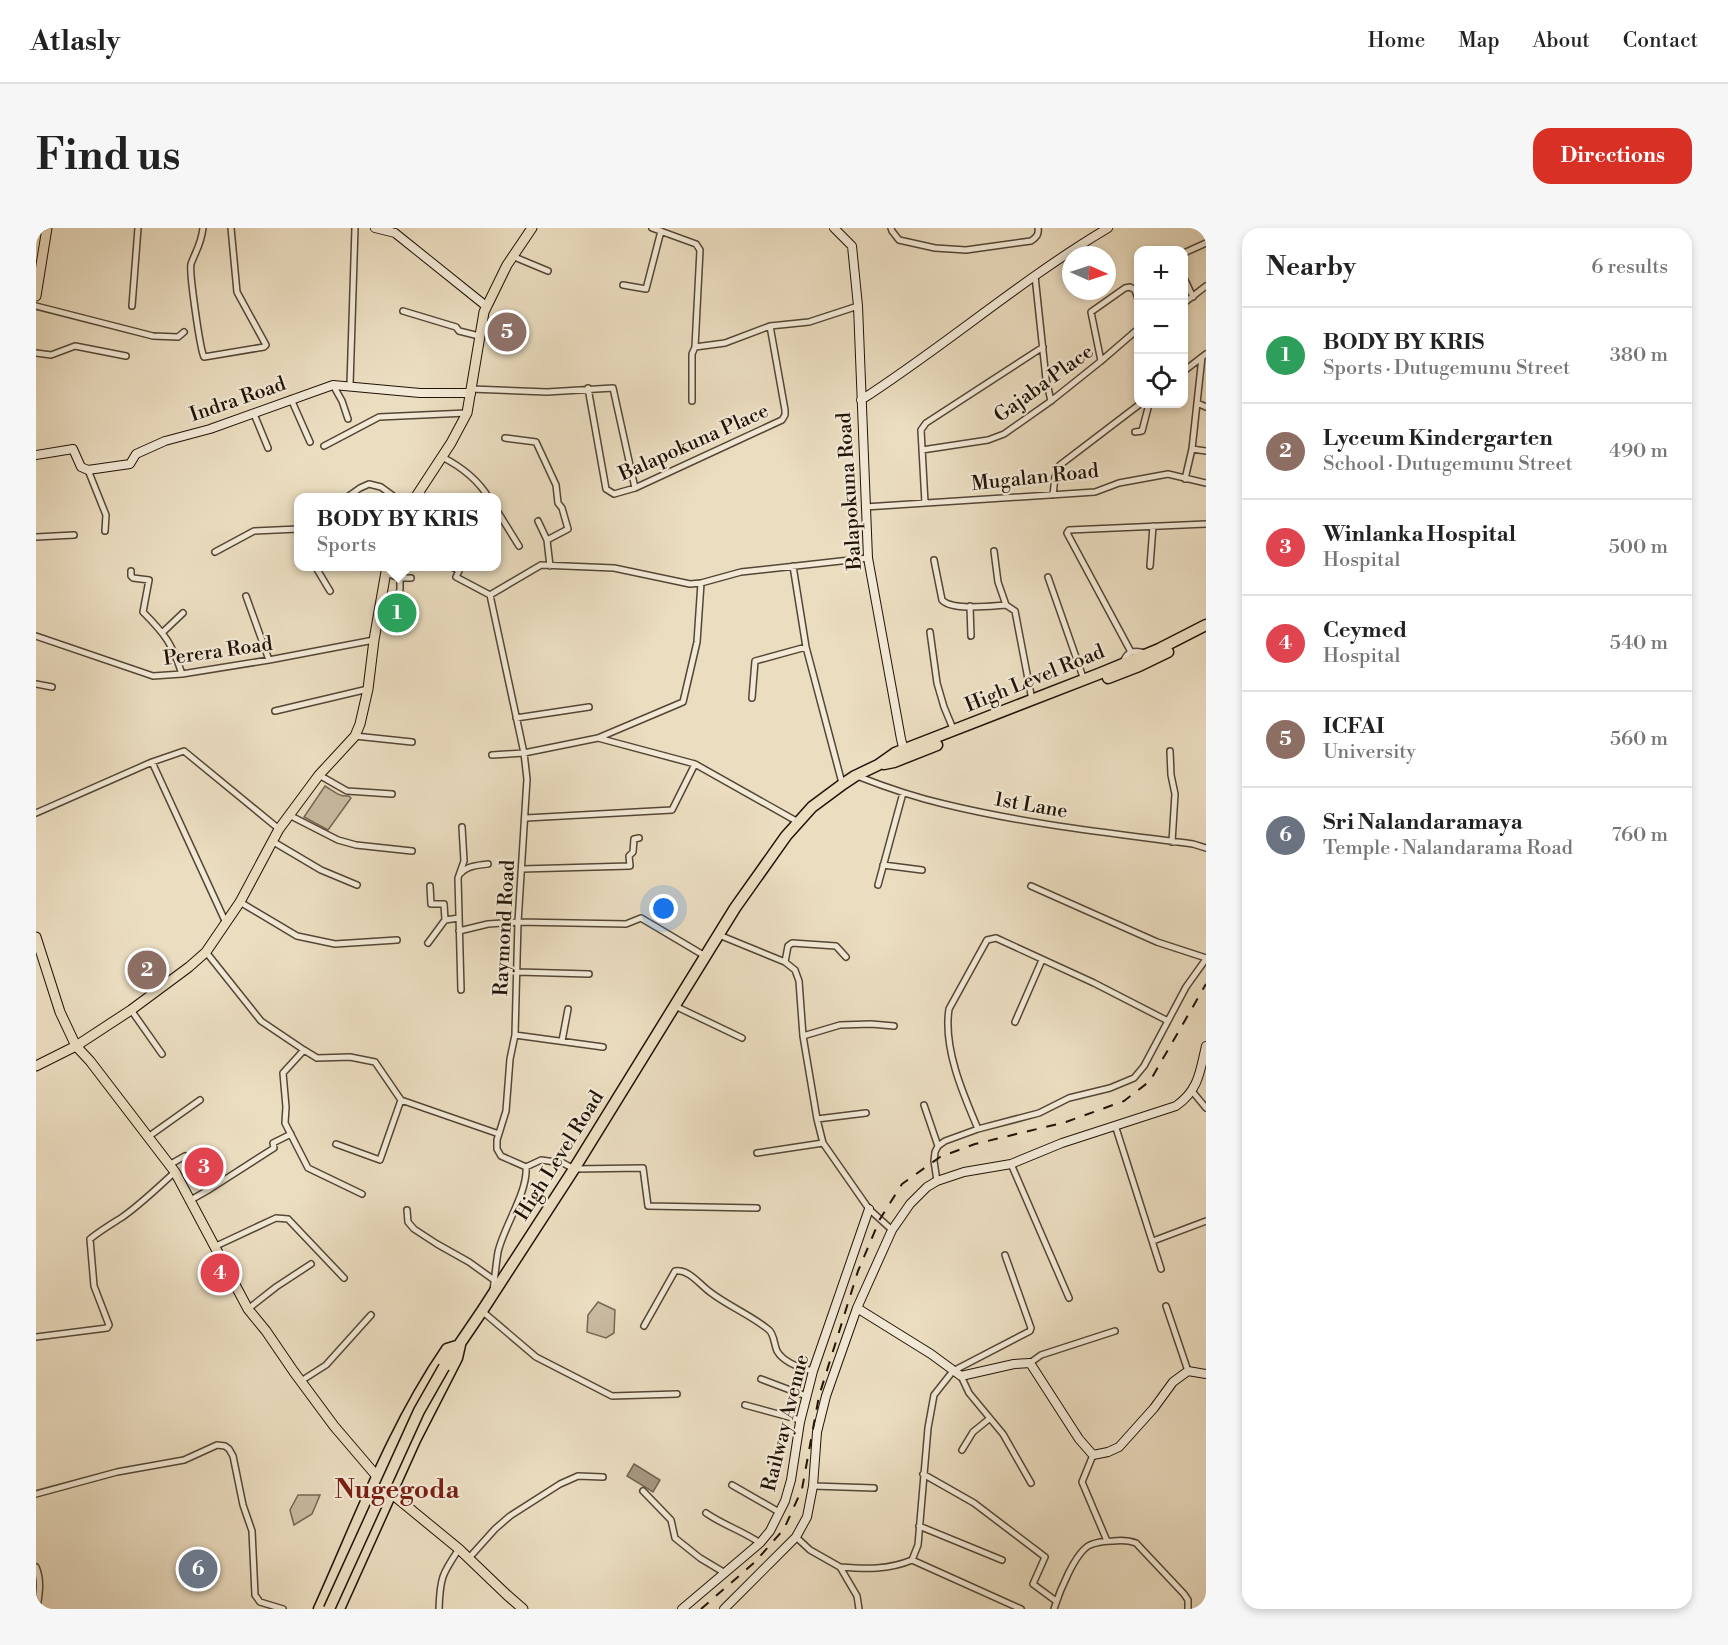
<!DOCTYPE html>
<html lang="en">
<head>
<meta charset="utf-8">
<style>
	:root { --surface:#fff; --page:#f6f6f6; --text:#222; --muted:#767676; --line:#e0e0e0; --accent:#d93025 }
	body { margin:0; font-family:"Libre Bodoni",serif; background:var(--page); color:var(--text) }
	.controls { position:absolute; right:18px; top:18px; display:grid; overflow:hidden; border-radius:12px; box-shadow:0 3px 9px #0003 }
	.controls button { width:54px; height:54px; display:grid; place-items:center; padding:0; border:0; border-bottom:2px solid var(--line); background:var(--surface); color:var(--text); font:30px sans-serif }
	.compass { position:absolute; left:1026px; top:18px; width:54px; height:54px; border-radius:50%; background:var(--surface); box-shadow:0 3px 9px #0003; rotate:93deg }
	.you { position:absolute; left:628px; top:681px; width:21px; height:21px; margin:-15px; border:4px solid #fff; border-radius:50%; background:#1a73e8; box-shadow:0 0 0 9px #1a73e833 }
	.badge { display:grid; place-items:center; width:39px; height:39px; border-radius:50%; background:var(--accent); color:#fff; font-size:20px; font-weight:700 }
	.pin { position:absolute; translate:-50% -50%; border:3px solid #fff; box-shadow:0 2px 6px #0006 }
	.popup { position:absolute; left:258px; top:265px; width:207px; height:78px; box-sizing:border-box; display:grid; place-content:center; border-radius:12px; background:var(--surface); filter:drop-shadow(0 2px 4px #0005); font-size:20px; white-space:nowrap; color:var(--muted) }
	.popup b { font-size:22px; color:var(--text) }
	.popup::after { content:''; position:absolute; left:50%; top:100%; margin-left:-12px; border:12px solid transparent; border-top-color:var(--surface) }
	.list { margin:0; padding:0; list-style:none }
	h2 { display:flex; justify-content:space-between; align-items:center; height:78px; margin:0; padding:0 24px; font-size:26px }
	h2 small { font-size:20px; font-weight:400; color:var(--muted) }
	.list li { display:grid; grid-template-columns:39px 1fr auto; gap:18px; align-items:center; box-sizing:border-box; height:96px; padding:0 24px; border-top:2px solid var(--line) }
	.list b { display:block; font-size:22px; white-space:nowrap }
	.list p { margin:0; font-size:20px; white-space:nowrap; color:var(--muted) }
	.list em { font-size:20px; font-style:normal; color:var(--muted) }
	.icon { flex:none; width:33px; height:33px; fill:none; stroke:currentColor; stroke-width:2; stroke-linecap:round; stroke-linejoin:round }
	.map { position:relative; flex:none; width:1170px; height:1381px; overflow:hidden; border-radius:18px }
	header { display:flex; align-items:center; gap:36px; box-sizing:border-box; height:84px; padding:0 30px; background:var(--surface); border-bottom:2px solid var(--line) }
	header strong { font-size:28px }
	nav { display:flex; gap:33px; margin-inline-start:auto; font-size:21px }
	.intro { display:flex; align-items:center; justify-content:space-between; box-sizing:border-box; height:144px; padding:0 36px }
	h1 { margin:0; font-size:42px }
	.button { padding:15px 27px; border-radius:18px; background:var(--accent); color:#fff; font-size:21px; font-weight:700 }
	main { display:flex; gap:36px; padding:0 36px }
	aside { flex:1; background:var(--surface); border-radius:18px; box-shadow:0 3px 9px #0003 }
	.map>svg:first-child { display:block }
	.green { fill:#c9bba1; stroke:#756754; stroke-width:1.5 }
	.water { fill:#a69881; stroke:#716350; stroke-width:1.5 }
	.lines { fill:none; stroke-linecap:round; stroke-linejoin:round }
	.street-casing { stroke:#544635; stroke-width:8 }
	.secondary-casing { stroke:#211307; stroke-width:10 }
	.primary-casing { stroke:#211307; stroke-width:11 }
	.highway-casing { stroke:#211307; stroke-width:13 }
	.street { stroke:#f2e9d6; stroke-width:5 }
	.secondary { stroke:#f2e9d6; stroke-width:8 }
	.primary { stroke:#ebddc0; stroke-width:9 }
	.highway { stroke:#ebddc0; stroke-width:10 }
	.rail { stroke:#211307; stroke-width:2; stroke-dasharray:10 10; stroke-linecap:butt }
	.highway-bridge-casing { stroke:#211307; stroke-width:13; stroke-linecap:butt }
	.highway-bridge { stroke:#ebddc0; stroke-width:10 }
	.labels { text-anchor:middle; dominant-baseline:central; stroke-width:4.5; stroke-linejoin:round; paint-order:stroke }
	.street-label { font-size:20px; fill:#211307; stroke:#f2e9d6 }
	.district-label { font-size:26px; font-weight:bold; fill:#7a1f14; stroke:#f2e9d6 }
</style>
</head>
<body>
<header>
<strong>Atlasly</strong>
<nav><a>Home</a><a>Map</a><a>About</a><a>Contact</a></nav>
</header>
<div class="intro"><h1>Find us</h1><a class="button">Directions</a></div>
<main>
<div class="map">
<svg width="1170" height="1381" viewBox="0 0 1170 1381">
	<rect width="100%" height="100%" fill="#ebddc0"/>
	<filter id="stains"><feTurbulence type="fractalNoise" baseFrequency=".00333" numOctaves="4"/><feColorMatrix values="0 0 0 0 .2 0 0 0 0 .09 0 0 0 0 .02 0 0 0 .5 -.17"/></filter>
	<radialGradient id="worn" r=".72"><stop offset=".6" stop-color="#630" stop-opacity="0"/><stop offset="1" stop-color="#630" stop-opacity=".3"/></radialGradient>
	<!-- green -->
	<path class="green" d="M289 558C297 563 303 569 313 568L315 570 292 602 268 589Z
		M562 1074 579 1082 578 1105 570 1110 551 1104 552 1087Z
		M262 1267H284L276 1286 258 1297 254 1282Z"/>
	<!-- water -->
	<path class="water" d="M598 1236 624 1252 617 1264 591 1248Z"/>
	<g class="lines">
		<defs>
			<path id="street" d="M167 0C165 17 160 22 155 36 153 44 164 121 168 129L228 119 230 117 201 64 195 0
				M616 0 660 16 664 22 659 119
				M855 0 856 3 863 12 899 20 930 22 995 13C1001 9 1003 6 1002 0
				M1148 25 1170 15
				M476 28 512 43
				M999 48 1010 151 1015 173
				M1148 50 1157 69
				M587 57 610 61 625 3
				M1148 75 1170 58
				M0 78 117 108 142 109 148 104
				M96 78 102 0
				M367 83 420 99 423 103 443 108
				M734 98 773 94 822 78
				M0 125 15 127 39 118 90 128
				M1065 133 1055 84 1089 60 1094 59 1099 62 1102 71
				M1148 143 1170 126
				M297 157 306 173 312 191
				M314 157 319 0
				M552 160 570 261 578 266 599 260 746 192 749 187V182L734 98 689 115 659 119 656 126V173
				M435 161 511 164 577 160 599 260
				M255 171 274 214
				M1161 175 1170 179
				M218 186 232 220
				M1099 204 1106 203 1113 176
				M469 210 500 214 520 257 522 275 526 280 532 301 511 312 514 338
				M288 218 343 189 431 185
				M1156 221 1170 223
				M886 222 952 212 968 206 1015 173 1065 133 1102 101
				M406 229C424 238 442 252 453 270
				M52 242 70 287 69 303
				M1149 251 1156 221 1166 129
				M1017 267 1019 249 1024 237 1104 176
				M310 270 324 260 333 256 345 259 360 270
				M889 275 885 202 890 195 1007 119
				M829 279 1059 264 1083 255 1132 246 1170 255
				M460 281 483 318
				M502 293 511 312
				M0 309 38 307
				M958 323 962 354 970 377 979 383 996 472
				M179 324 218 303 262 301
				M898 332 906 372C916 383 955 378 970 377
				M279 338 294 363
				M415 338 423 343 420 349 454 367 488 525 491 551 482 694 479 807 474 831 470 883 461 912V921L465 928 490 939C492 964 468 998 462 1024 460 1036 459 1049 457 1062
				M757 338 770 419 806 555
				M1114 338 1117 298
				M95 343V348L97 350 113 352 107 384C130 407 136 416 146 446
				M349 345 364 350H375
				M1012 349 1048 452
				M665 355 661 414 647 474 562 510 659 536 762 594
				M454 367 505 337 578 340 654 356 665 355 705 344 832 330
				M210 368 233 432
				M934 378 935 408
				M342 394 356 393 359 389 364 361V350
				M127 404 147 385
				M894 404 901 455 908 479 918 503
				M0 408 117 448 146 446 233 432 338 412
				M1095 424 1031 305 1033 302 1170 296
				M1087 435C1091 422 1099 422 1110 425
				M0 456 16 459
				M716 470 719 433 770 419
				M239 483 332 461
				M480 490 553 479
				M319 508 376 514
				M1134 523 1135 547 1139 566 1136 614
				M456 527 488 525 562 510
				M116 534 190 695
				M283 547 311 563 356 566
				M821 548C849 559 878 569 908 576 990 596 1073 605 1157 616L1170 620
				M0 585 116 534 148 523 243 601
				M253 587 302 612 320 617 376 623
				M490 590 636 582 659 536
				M236 613 285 642 321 657
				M847 637 886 642
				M486 641 594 638 593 628 597 624 598 611 603 610
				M425 645C431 638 443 637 452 636
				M842 657 867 565
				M394 658 395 676H408L409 692
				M995 658 1121 714 1170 730
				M204 674 261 708 299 716 361 712
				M423 703 452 696 482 694 590 696 605 690 669 728
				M683 707 749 734 759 742 763 753 767 808 781 891 787 915 833 981 856 1002
				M392 715 409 692 423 690
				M170 724 225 793 268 822 281 830 314 829 339 834 365 872 463 906
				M749 734 752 718 756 715 800 718 810 729
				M482 744 553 746
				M425 762 422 650 428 633 426 599
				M639 778 706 810
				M95 782 126 826
				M979 794 1006 732
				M479 807 567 819
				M767 808 804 797 835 796 858 798
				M526 813 532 781
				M268 822 247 845 250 879 249 895 272 940 326 966
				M1156 863 1170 880
				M888 877 902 918
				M781 891 830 885
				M1079 897 1125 1041
				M942 901C927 866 907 820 913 781L951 712 960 710 1058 755 1132 793
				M112 909 164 872
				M300 916 344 932 365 872
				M721 925 787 915
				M975 936 1033 1070
				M133 937 149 928
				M490 939 505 932 527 935 538 941 607 940 612 978 721 980
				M901 953 898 933 899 924 902 918 909 913 942 901 1003 885 1033 870 1074 860 1098 850 1108 838 1150 759 1170 731
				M153 973 174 961 238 920 237 915 255 906
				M371 982 372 994 378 1001 401 1016 433 1034 458 1052
				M1117 1013 1170 993
				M178 1019 240 990 252 991 308 1050
				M1130 1078 1152 1143
				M212 1081 240 1059 275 1036
				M446 1083 500 1129 576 1168 641 1166
				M608 1098 639 1043C653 1041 663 1056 674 1064 692 1078 715 1087 733 1102 738 1106 738 1116 741 1123 748 1135 764 1140 777 1143
				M0 1109 71 1100 73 1097 58 1058 54 1011C64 1003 74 997 85 990 104 977 121 960 139 944
				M994 1135 1005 1127 1079 1103
				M925 1148 933 1165 967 1206 995 1255
				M725 1151 770 1168
				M265 1153 290 1137 335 1087
				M709 1177 764 1192
				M926 1222 937 1204 953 1191
				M1057 1227 1046 1254 1071 1313
				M887 1246 938 1275 1009 1329 997 1356 1020 1373
				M696 1257 743 1284
				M777 1258 838 1260
				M607 1263 635 1292 639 1310 664 1330 689 1345
				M0 1266 81 1244 148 1232 181 1217 189 1218 193 1221 197 1228 207 1277 216 1303 219 1367 224 1374 247 1381
				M670 1285C687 1297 707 1303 724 1315
				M883 1298 966 1332
				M760 1309 774 1322 804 1339 821 1368 823 1381
				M433 1330 459 1301 474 1288 524 1256 542 1248 567 1249
				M876 1332 985 1381
				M0 1339C6 1353 3 1366 1 1381
				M804 1339C830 1341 852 1342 876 1332L882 1317 892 1200 898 1167 917 1143 994 1103 995 1100 969 1027
				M403 1381C404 1350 406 1346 423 1321
				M1018 1381C1023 1365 1039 1324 1054 1317 1061 1314 1070 1313 1077 1313 1086 1312 1092 1312 1100 1315L1148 1366 1152 1372V1381"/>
			<path id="secondary" d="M339 0 359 5 450 78
				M798 0 816 18 822 78 832 330 865 511 869 527
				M825 172C909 118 986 51 1072 0
				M0 227 37 221 45 239 52 242 94 236 100 226 129 213 174 201 297 157 384 165H435
				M821 1080 895 1126 925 1148 978 1136 994 1135 1043 1211 1057 1227 1072 1224 1083 1219 1118 1180 1137 1154 1152 1143 1170 1146
				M646 1381 724 1315 734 1303 749 1273 755 1252 764 1194 777 1143 833 981
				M688 1381 760 1309 771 1289 777 1258 781 1204 790 1168 821 1080 856 1002 874 976 891 959 901 953 928 944 975 936 1026 915 1140 878C1163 862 1164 843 1170 818"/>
			<path id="primary" d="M0 68 11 0
				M379 270 415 215 431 185 448 84 471 37 496 0
				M0 709 24 784 40 818 54 833 139 944 212 1081 230 1103 258 1144 298 1198 356 1266 423 1321 471 1367 487 1381
				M0 838 40 818 95 782 153 739 170 724 204 674 243 601 283 547 319 508 324 496 332 461 338 412 351 338"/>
			<path id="highway" d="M1072 450 1103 438 1132 424
				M848 536 858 534 901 517
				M408 1139 446 1083 538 941 699 680 750 608 776 579 807 556 819 548 842 537 859 525 1065 445 1123 421 1170 397
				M283 1381C323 1293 356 1201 411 1121L424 1117 421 1130 379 1212 303 1381"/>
		</defs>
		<!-- street casing -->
		<use href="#street" class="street-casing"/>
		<!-- secondary casing -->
		<use href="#secondary" class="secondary-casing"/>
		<!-- primary casing -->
		<use href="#primary" class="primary-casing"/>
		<!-- highway casing -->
		<use href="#highway" class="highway-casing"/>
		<!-- street -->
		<use href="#street" class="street"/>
		<!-- secondary -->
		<use href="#secondary" class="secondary"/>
		<!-- primary -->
		<use href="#primary" class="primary"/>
		<!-- highway -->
		<use href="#highway" class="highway"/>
		<!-- rail -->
		<path class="rail" d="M665 1381 719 1334 748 1301 766 1261 783 1168 822 1043 844 991 866 956 904 929 939 916 1030 894 1088 873 1114 853 1170 756"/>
		<defs>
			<path id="highway-bridge" d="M293 1381 383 1183 408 1139"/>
		</defs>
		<!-- highway-bridge casing -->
		<use href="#highway-bridge" class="highway-bridge-casing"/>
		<!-- highway-bridge -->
		<use href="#highway-bridge" class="highway-bridge"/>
	</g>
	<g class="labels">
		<!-- street labels -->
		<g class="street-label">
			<text transform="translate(1008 156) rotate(-36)">Gajaba Place</text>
			<text transform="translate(202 172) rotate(-19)">Indra Road</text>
			<text transform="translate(658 215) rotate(-24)">Balapokuna Place</text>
			<text transform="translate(999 250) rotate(-6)">Mugalan Road</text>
			<text transform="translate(814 263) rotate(-94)">Balapokuna Road</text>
			<text transform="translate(182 424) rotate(-8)">Perera Road</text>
			<text transform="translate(999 451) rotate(-22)">High Level Road</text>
			<text transform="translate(995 578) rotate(10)">1st Lane</text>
			<text transform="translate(469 700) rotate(-87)">Raymond Road</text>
			<text transform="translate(524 928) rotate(-58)">High Level Road</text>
			<text transform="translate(750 1195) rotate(-76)">Railway Avenue</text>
		</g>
		<!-- district labels -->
		<g class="district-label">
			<text x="361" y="1262">Nugegoda</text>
		</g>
	</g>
	<rect width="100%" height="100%" filter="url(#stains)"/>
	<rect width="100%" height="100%" fill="url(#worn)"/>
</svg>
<div class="controls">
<button>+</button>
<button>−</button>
<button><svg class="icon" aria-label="locate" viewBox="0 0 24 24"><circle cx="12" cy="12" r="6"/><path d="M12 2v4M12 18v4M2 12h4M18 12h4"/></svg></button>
</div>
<svg class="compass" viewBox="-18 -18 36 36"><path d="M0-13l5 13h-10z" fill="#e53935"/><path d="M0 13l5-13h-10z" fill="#767676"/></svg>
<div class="you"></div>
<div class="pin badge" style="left:361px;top:385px;background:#2e9e5b">1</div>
<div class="popup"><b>BODY BY KRIS</b>Sports</div>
<div class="pin badge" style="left:111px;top:742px;background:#8d6e63">2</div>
<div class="pin badge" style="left:168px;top:939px;background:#e0444e">3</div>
<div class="pin badge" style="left:184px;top:1045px;background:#e0444e">4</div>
<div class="pin badge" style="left:471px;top:104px;background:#8d6e63">5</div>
<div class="pin badge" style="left:162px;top:1341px;background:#6b7280">6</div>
</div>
<aside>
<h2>Nearby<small>6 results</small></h2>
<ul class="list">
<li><span class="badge" style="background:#2e9e5b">1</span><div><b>BODY BY KRIS</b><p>Sports · Dutugemunu Street</p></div><em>380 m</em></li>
<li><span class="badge" style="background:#8d6e63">2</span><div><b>Lyceum Kindergarten</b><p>School · Dutugemunu Street</p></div><em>490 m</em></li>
<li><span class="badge" style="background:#e0444e">3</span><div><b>Winlanka Hospital</b><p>Hospital</p></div><em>500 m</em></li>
<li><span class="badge" style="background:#e0444e">4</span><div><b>Ceymed</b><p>Hospital</p></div><em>540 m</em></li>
<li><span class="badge" style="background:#8d6e63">5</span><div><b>ICFAI</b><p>University</p></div><em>560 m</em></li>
<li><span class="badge" style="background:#6b7280">6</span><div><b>Sri Nalandaramaya</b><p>Temple · Nalandarama Road</p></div><em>760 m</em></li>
</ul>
</aside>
</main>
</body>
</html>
